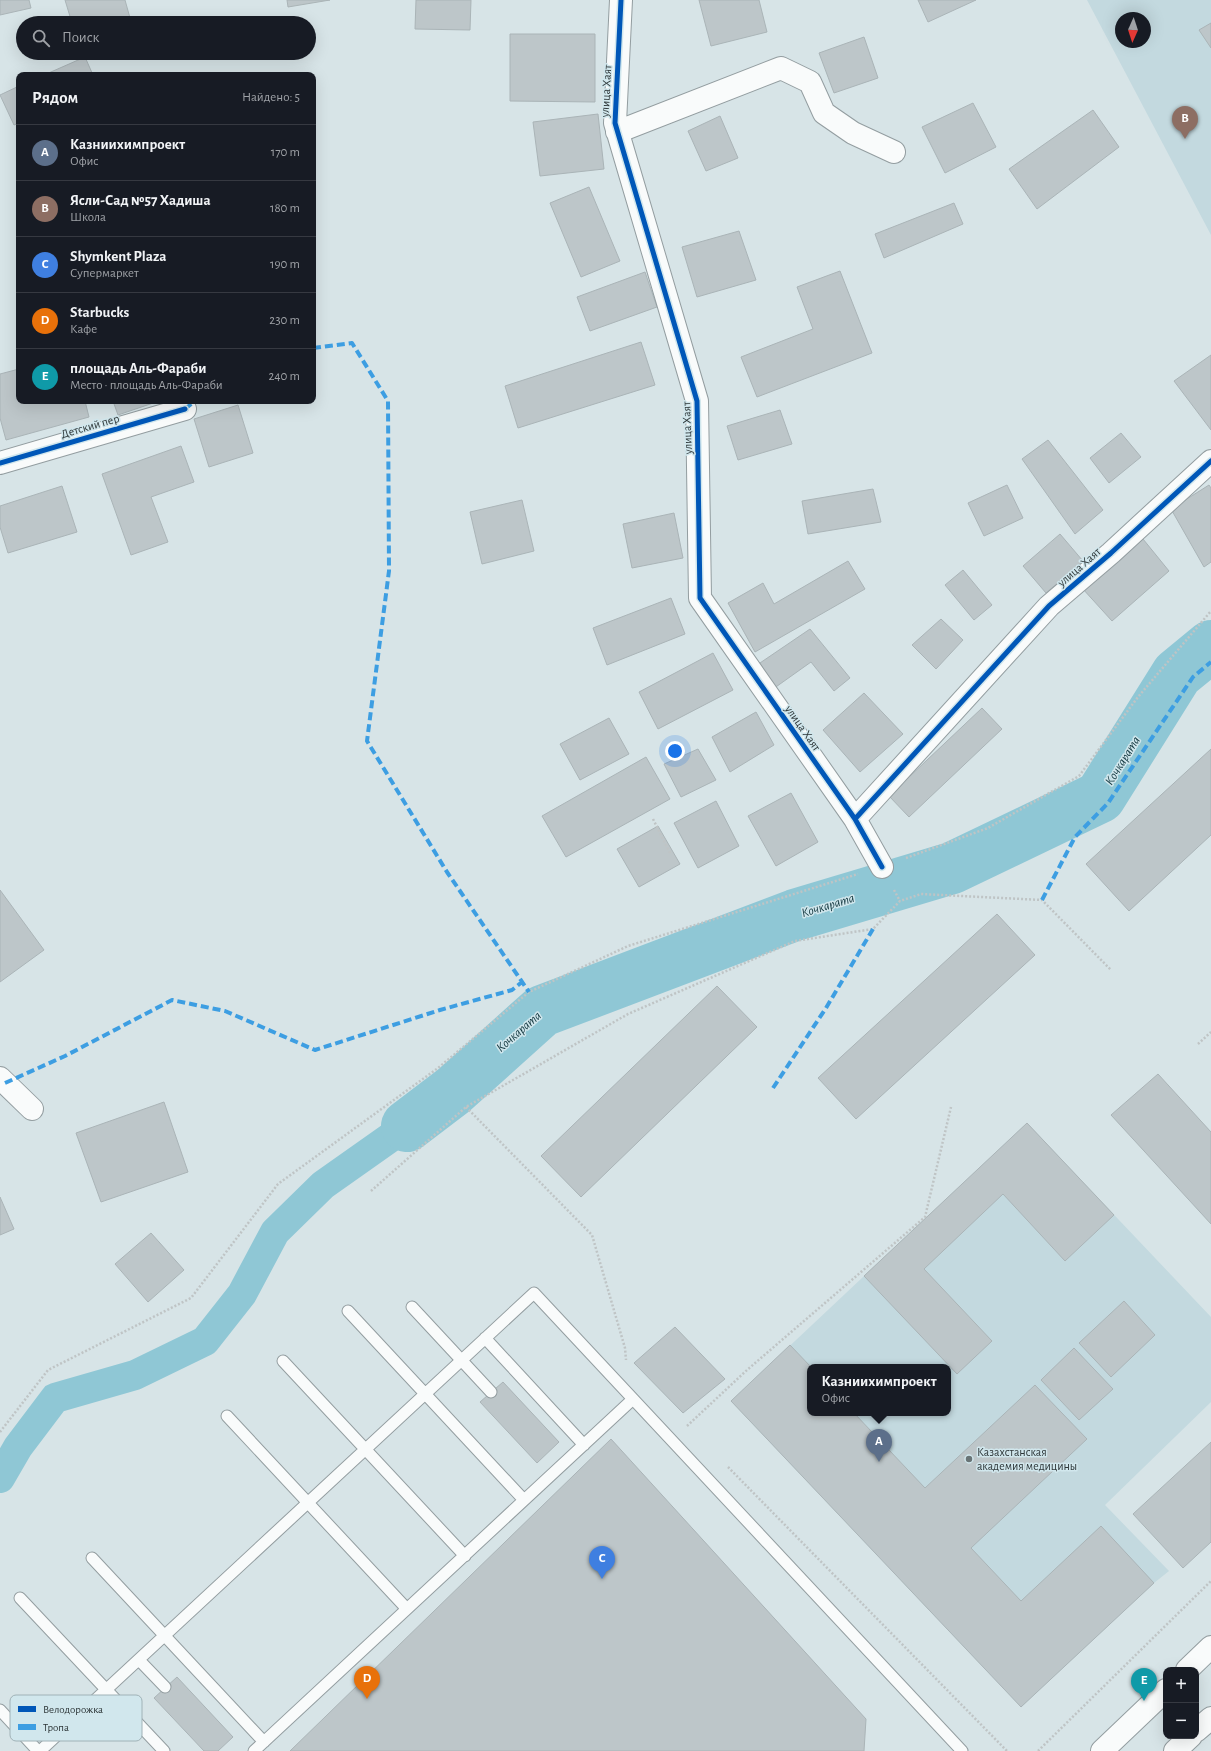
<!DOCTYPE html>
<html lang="ru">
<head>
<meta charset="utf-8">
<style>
	:root { --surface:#171b24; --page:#242831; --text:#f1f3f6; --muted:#9ea1a6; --line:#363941; --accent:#0f766e }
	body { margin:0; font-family:"Alegreya Sans",sans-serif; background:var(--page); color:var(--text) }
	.controls { position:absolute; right:12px; bottom:12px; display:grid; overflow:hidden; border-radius:8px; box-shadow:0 4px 16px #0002 }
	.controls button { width:36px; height:36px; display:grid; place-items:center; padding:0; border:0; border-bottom:1px solid var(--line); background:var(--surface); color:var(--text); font:20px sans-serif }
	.compass { position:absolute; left:1115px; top:12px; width:36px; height:36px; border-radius:50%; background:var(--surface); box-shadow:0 4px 16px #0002; rotate:183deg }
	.you { position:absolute; left:675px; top:751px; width:14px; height:14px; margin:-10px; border:3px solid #fff; border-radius:50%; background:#1a73e8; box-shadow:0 0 0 6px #1a73e833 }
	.badge { display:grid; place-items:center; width:26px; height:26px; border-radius:50%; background:var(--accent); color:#fff; font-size:13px; font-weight:700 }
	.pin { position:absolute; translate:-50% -33px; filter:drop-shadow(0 1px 2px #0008) }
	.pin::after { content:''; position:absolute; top:21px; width:14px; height:12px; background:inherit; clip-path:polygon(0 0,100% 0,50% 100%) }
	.popup { position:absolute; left:807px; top:1364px; width:144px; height:52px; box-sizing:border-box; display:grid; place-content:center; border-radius:8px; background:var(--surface); filter:drop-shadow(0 1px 3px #0005); font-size:13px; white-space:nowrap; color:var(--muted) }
	.popup b { font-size:15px; color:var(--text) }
	.popup::after { content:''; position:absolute; left:50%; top:100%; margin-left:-8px; border:8px solid transparent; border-top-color:var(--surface) }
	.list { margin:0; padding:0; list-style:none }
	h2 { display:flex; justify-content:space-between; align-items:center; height:52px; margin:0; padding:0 16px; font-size:17px }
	h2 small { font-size:13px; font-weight:400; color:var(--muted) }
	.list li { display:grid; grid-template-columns:26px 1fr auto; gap:12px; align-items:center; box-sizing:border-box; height:56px; padding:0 16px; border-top:1px solid var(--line) }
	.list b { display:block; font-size:15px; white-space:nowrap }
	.list p { margin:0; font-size:13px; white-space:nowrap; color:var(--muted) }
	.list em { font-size:13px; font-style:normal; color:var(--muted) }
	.icon { flex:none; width:22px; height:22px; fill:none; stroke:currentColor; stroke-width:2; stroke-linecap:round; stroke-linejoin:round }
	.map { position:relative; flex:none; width:1211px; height:1751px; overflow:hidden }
	.search { position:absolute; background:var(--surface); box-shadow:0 4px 16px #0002; left:16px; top:16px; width:300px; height:44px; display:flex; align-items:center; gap:10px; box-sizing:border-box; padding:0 14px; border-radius:22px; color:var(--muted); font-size:15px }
	.panel { position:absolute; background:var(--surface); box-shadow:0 4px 16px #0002; left:16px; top:72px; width:300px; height:332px; border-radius:8px }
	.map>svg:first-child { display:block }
	.built { fill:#c3d9df; fill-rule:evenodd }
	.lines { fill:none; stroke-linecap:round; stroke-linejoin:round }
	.canal { stroke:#8fc7d5; stroke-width:30 }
	.river { stroke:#8fc7d5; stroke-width:52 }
	.building { fill:#bdc6c9; stroke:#aab4b7 }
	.lane-casing { stroke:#939da0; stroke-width:13 }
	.street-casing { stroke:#939da0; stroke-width:24 }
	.secondary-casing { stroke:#939da0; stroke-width:24 }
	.path { stroke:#bfc4c5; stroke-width:2.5; stroke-dasharray:2 2; stroke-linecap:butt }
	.lane { stroke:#f9fbfb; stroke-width:11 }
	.street { stroke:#f9fbfb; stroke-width:22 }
	.secondary { stroke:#f9fbfb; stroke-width:22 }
	.quiet { stroke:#3d9ee2; stroke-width:4; stroke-dasharray:8 4; stroke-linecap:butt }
	.cycleway-casing { stroke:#d1e7ed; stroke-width:8 }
	.cycleway { stroke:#0057b8; stroke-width:5 }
	.poi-dot { fill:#697476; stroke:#d1e7ed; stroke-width:1.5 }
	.labels { text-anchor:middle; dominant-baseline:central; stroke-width:3; stroke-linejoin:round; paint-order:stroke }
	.street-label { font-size:12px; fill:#2e3739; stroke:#d1e7ed }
	.poi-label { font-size:12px; fill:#2e3739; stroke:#d1e7ed; text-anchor:start }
	.water-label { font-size:13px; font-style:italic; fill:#11363e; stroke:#d1e7ed }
	.key { fill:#d1e7ed; stroke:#a0b2b7; stroke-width:1 }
	.key-label { font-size:11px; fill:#2e3739 }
</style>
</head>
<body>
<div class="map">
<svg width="1211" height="1751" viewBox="0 0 1211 1751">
	<rect width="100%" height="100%" fill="#d7e4e7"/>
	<!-- built -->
	<path class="built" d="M1087 0H1211V235ZM1121 18H1145V42H1121Z
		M1027 1123 1211 1317V1402L1105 1505 1169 1571 1154 1583 1021 1707 731 1401ZM810 1367H948V1413H810Z"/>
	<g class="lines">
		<!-- canal -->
		<path class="canal" d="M0 1478 18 1447 55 1398 135 1375 205 1341 242 1294 275 1232 323 1185 408 1125"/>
		<!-- river -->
		<path class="river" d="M407 1126 453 1091 542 1011 795 915 952 868 1100 797 1177 674 1211 646"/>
	</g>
	<!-- building -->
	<path class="building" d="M0 0H29L31 8 0 15Z
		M65 0H125L130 18 114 23H72Z
		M287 0H330L288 7Z
		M416 0H471L470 30 415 29Z
		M699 0H759L767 32 711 46Z
		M918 0H976L928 22Z
		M1211 23V48L1199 30Z
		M510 34H595V102L510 101Z
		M864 37 878 78 834 93 819 53Z
		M85 57 93 75H44Z
		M19 86V123L14 125 0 95Z
		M973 103 996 147 945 173 922 127Z
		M1093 110 1119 147 1037 209 1009 169Z
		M598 114 604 169 540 176 533 122Z
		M720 116 738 158 706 171 688 131Z
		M589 187 620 261 581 277 550 203Z
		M954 203 963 224 884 258 875 234Z
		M739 231 756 280 697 297 682 247Z
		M840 271 872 353 757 397 741 357 813 329 797 287Z
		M645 272 657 307 590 331 577 297Z
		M641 342 655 385 518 428 505 386Z
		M1211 355V430L1174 381Z
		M19 369V401H85L89 417 6 440 0 418V374Z
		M113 401H159L118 415Z
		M238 405 253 453 209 467 194 419Z
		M780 410 792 444 738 460 727 426Z
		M1121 433 1141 457 1109 483 1090 458Z
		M1048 440 1103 510 1075 534 1022 459Z
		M181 446 194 482 151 497 168 542 131 555 102 474Z
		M1007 485 1023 518 984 536 968 503Z
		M1209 485 1211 488V562L1204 567 1171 509Z
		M62 486 77 532 8 553 0 527V506Z
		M873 489 881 522 808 534 802 501Z
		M522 500 534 551 482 564 470 512Z
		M674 513 683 558 632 568 623 524Z
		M1060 534 1083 561 1046 593 1023 566Z
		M1143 539 1169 571 1112 621 1082 588Z
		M848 561 865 589 755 652 728 603 763 583 774 604Z
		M963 570 992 605 974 620 945 585Z
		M671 598 685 634 607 665 593 628Z
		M941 619 963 640 936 669 912 645Z
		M810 629 850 678 834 691 811 662 773 689 757 665Z
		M713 653 733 690 658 729 639 692Z
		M864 693 903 734 860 772 823 730Z
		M982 708 1002 729 909 817 889 796Z
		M756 712 774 745 730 772 712 737Z
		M609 718 629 754 580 780 560 744Z
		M698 749 716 780 681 797 664 764Z
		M1211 749V835L1129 911 1086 864Z
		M646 757 670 799 566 857 542 816Z
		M791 793 818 842 776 866 748 816Z
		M716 801 739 846 698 868 674 823Z
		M658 826 680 864 639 887 617 849Z
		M0 890 44 950 0 982Z
		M997 914 1035 955 856 1119 818 1078Z
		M717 986 757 1027 581 1197 541 1156Z
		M1158 1074 1211 1132V1224L1111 1115Z
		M164 1102 188 1172 101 1202 76 1133Z
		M1027 1123 1114 1215 1065 1261 1003 1194 924 1269 992 1341 957 1374 864 1276Z
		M0 1197 14 1229 0 1235Z
		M151 1233 184 1270 148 1302 115 1264Z
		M1124 1301 1155 1335 1111 1377 1079 1343Z
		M675 1327 725 1379 683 1413 634 1363Z
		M790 1345 811 1367 810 1413H854L925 1488 1035 1385 1087 1439 971 1548 1021 1601 1101 1526 1154 1583 1021 1707 731 1401Z
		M1074 1348 1113 1389 1079 1420 1041 1380Z
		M503 1382 559 1442 537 1463 480 1402Z
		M611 1439 866 1719 864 1751H290Z
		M1211 1442V1542L1183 1568 1133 1514Z
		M177 1677 233 1737 218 1751H204L154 1698Z"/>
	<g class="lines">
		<defs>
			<path id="lane" d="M412 1307 491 1392
				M348 1311 524 1500
				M485 1338 584 1445
				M283 1361 465 1556
				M227 1416 407 1609
				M92 1558 264 1742
				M20 1598 164 1751
				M139 1660 165 1687
				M0 1710 38 1751
				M40 1751 534 1293 962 1751
				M254 1751 633 1399"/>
			<path id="street" d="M621 0 615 123 697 401 700 598 855 819 882 867
				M617 132 781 68 810 82 824 113 853 133 894 152
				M0 463 185 409
				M855 819 1049 606 1111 553 1211 461
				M0 1078 32 1109"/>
			<path id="secondary" d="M1187 1670 1211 1647
				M1196 1731 1211 1718
				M1102 1751 1166 1690
				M1175 1751 1191 1736"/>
		</defs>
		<!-- lane casing -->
		<use href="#lane" class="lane-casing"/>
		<!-- street casing -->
		<use href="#street" class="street-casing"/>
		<!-- secondary casing -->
		<use href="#secondary" class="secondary-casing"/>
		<!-- path -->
		<path class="path" d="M653 819 670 853
			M906 858 988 828 1079 776 1138 697 1211 611
			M894 890 900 901
			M1198 1044 1211 1032
			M466 1107 592 1235 625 1348 626 1360
			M371 1191 466 1107 628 1014 795 941 873 929 900 901 921 894 1042 900 1111 970
			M687 1426 747 1370 925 1217 951 1107
			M0 1432 48 1370 191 1298 278 1184 438 1068 529 992 628 946 858 874
			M728 1467 1007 1751
			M1038 1751 1211 1581"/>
		<!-- lane -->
		<use href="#lane" class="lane"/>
		<!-- street -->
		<use href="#street" class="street"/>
		<!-- secondary -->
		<use href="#secondary" class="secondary"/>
		<!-- quiet -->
		<path class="quiet" d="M313 348 352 343 388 401 389 571 367 741 447 872 529 992
			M185 409 195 401
			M1042 900 1075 837 1108 803 1193 677 1211 662
			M5 1083 65 1056 172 1000 225 1011 315 1050 440 1010 512 990 522 982
			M773 1088 826 1008 873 929"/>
		<defs>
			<path id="cycleway" d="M621 0 615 123 697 401 700 598 855 819 882 867
				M0 463 185 409
				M855 819 1049 606 1111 553 1211 461"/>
		</defs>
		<!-- cycleway casing -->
		<use href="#cycleway" class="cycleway-casing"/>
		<!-- cycleway -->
		<use href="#cycleway" class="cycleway"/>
	</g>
	<!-- markers -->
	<circle class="poi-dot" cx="969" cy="1459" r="4"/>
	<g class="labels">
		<!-- street labels -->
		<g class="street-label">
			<text transform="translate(606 91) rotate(-87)">улица Хаят</text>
			<text transform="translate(90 426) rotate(-16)">Детский пер</text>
			<text transform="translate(687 428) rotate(-92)">улица Хаят</text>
			<text transform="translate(1079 567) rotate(-41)">улица Хаят</text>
			<text transform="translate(803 728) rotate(55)">улица Хаят</text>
		</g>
		<!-- poi labels -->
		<g class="poi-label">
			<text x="977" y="1452">Казахстанская<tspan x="977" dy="14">академия медицины</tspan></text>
		</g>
		<!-- water labels -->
		<g class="water-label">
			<text transform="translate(1123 761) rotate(-58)">Кочкарата</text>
			<text transform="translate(828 906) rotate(-17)">Кочкарата</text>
			<text transform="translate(519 1032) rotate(-41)">Кочкарата</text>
		</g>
	</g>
	<!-- legend -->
	<rect x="10" y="1695" width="132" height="46" rx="6" class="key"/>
	<rect x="18" y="1706" width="18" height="6" fill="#0057b8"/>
	<rect x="18" y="1724" width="18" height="6" fill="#3d9ee2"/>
	<g class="key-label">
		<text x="43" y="1713">Велодорожка</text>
		<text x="43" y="1731">Тропа</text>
	</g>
</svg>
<div class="controls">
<button>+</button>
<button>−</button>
</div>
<svg class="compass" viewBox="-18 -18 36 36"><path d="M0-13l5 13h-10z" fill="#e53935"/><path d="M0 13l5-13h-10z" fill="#9ea1a6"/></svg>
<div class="you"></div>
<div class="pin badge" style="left:879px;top:1462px;background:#5c6f8a">A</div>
<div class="popup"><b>Казниихимпроект</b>Офис</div>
<div class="pin badge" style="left:1185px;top:139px;background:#8d6e63">B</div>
<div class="pin badge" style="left:602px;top:1579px;background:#3f7fe0">C</div>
<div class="pin badge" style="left:367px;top:1699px;background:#e8710a">D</div>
<div class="pin badge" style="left:1144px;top:1701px;background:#0f9aa8">E</div>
<div class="search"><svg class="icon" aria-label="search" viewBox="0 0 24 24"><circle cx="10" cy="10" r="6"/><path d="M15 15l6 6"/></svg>Поиск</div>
<section class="panel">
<h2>Рядом<small>Найдено: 5</small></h2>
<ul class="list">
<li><span class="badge" style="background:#5c6f8a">A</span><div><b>Казниихимпроект</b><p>Офис</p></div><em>170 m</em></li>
<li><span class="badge" style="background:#8d6e63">B</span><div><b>Ясли-Сад №57 Хадиша</b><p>Школа</p></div><em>180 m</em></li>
<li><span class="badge" style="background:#3f7fe0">C</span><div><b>Shymkent Plaza</b><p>Супермаркет</p></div><em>190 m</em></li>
<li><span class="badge" style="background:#e8710a">D</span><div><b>Starbucks</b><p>Кафе</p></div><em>230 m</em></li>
<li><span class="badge" style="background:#0f9aa8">E</span><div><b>площадь Аль-Фараби</b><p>Место · площадь Аль-Фараби</p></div><em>240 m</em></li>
</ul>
</section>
</div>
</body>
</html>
